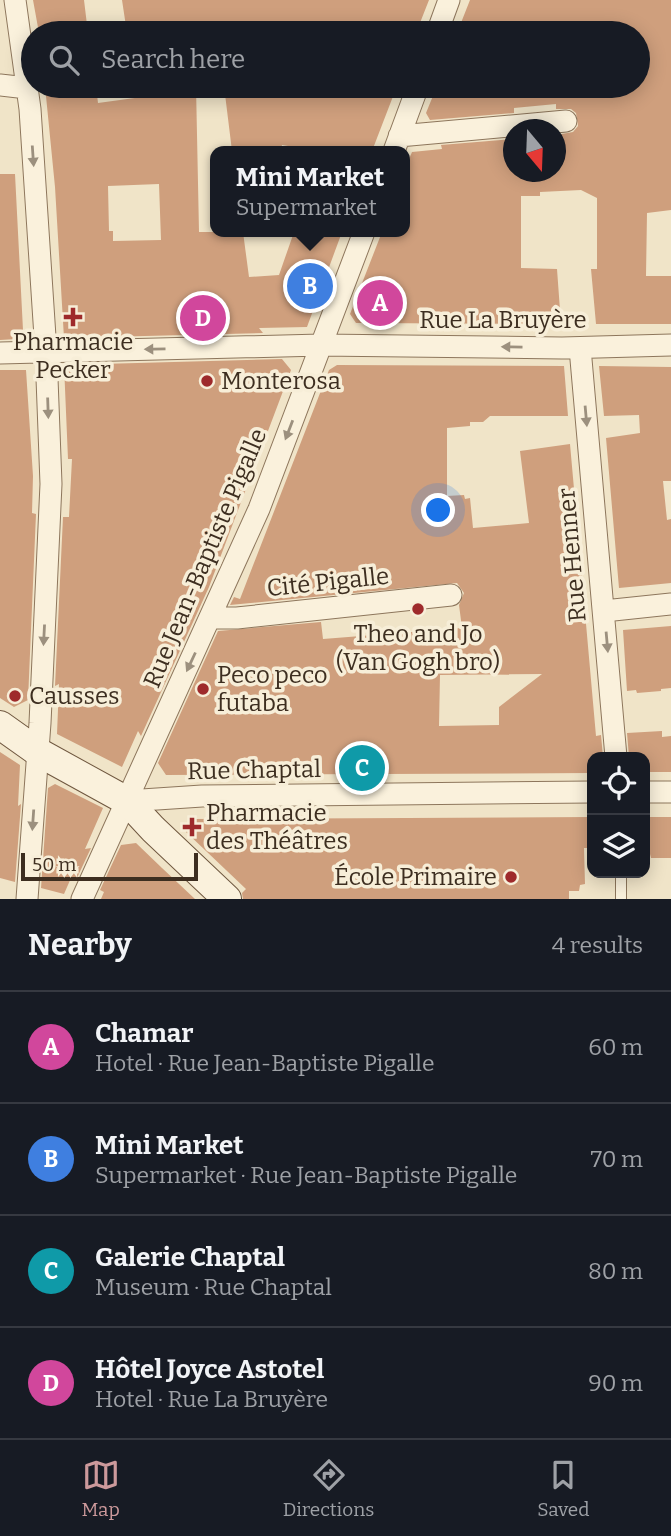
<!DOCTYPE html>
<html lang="en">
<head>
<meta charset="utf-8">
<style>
	:root { --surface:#171b24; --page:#20242c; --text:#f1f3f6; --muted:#9ea1a6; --line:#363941; --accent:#cc999b }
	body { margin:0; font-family:Bitter,serif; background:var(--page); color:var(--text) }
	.controls { position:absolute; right:21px; bottom:21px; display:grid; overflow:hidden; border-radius:14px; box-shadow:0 4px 18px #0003 }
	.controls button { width:63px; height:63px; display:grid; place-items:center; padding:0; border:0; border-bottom:2px solid var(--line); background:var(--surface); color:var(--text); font:35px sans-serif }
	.compass { position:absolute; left:503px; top:119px; width:63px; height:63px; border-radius:50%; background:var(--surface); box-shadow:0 4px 18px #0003; rotate:161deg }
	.scale { position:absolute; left:21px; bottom:18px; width:177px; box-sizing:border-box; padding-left:7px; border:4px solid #3d2e20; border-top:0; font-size:19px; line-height:24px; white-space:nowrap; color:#3d2e20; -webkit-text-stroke:5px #f7eed8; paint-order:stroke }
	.you { position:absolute; left:439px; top:511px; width:24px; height:24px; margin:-18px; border:5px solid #fff; border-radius:50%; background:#1a73e8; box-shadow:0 0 0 10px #1a73e833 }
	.badge { display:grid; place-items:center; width:46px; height:46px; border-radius:50%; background:var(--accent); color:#fff; font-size:23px; font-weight:700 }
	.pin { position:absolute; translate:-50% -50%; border:4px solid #fff; box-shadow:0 2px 7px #0006 }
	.popup { position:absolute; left:210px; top:146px; width:200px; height:91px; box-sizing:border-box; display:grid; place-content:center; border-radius:14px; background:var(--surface); filter:drop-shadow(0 2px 5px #0005); font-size:23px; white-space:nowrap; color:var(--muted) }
	.popup b { font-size:26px; color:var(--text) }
	.popup::after { content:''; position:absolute; left:50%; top:100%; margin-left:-14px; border:14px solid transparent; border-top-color:var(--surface) }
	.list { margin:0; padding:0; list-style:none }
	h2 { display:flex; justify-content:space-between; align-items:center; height:91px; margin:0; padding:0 28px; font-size:30px }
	h2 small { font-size:23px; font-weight:400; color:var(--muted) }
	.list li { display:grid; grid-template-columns:46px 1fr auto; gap:21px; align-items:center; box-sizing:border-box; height:112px; padding:0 28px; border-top:2px solid var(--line) }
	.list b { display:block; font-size:26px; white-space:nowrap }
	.list p { margin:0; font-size:23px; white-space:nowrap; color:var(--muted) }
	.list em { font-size:23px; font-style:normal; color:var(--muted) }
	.icon { flex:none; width:38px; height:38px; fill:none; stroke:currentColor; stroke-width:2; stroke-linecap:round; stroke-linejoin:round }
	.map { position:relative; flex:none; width:671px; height:899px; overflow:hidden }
	.search { position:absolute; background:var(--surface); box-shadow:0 4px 18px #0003; left:21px; right:21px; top:21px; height:77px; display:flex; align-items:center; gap:18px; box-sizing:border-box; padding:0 24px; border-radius:38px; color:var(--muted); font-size:26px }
	.sheet { height:539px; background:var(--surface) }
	nav { display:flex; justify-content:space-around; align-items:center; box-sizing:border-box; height:98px; border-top:2px solid var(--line); background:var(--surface); font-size:19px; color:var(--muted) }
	nav a { display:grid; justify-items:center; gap:4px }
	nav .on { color:var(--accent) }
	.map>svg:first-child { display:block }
	.building { fill:#cf9f7d; fill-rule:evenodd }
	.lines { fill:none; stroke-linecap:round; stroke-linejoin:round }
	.lane-casing { stroke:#8d765c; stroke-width:12 }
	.street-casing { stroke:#8d765c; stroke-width:23 }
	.secondary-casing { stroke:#6f573f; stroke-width:30 }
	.lane { stroke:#faf1dc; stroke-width:10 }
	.street { stroke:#faf1dc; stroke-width:21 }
	.secondary { stroke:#faf1dc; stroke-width:28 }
	.oneway { fill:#9c907e }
	.poi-dot { fill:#9e2a2b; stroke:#f7eed8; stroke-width:2.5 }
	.labels { text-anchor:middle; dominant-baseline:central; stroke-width:7; stroke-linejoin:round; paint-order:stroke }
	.street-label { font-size:24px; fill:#3d2e20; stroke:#f7eed8 }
	.poi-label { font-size:24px; fill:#3d2e20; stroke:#f7eed8; text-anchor:start }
</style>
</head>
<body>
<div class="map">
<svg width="671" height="899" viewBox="0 0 671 899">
	<rect width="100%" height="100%" fill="#f0e4c8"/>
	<!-- building -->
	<path class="building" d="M33 0H84L88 33H39Z
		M122 0H429L416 33H127Z
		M470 0H671V210L647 213 646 276H671V324H596L591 269H597V198L581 190 540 192V196H521V268L557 269 561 324 356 323 350 314 382 232H404V171L412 152 442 149 441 145 514 139V172H556V135L573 132 578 126 576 113 571 109H556V104L514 108V113L430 120 426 113 437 86H638V33H457Z
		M45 86H96L98 103 164 94 163 86H196L199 232H243L249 277 279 275 294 232H342L307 327 259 328 263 333 64 338 55 187ZM159 184 161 240 113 241V231H109L108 186Z
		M224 86H397L372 151H318L282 145 281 151H232Z
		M0 174H15L23 330 17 339 0 340Z
		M282 359 291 370 209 587 141 736 138 731 122 767 57 734 59 684 55 686 63 517H69L72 459H68L64 365Z
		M337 365 564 366 568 416H490L483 422H470V426L447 428V496L464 495 465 499 470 498 473 528 529 523 520 451 570 444 596 736 601 735 603 757H592V773L166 775 158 763 218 631 321 622 323 639 462 628 459 605 464 593 457 583 230 605 234 597 240 599 329 370ZM542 674 499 707V725L439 726 440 675Z
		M599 366 671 367V481H663L667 520 671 519V583L619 588 606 438 640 433 639 415 604 416Z
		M0 370H26L33 476 32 513 36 514 28 700 14 707 0 698Z
		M671 626V688L661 689V691L637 693 636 690 627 691 623 630Z
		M662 731V737L671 736V772H645V757H629L627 733Z
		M0 752 20 765 18 806 21 804 15 882 0 878Z
		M55 784 103 808 85 849 91 848 76 880 71 878 64 894 41 888 48 788Z
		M592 817V848H584L585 884 580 885 579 891H569V899H243L242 893 246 889 186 832 191 819Z
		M645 817H671V858H651L650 854H645Z
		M136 843 162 868 195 899H101L104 892 100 890 121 845Z"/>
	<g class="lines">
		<defs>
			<path id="lane" d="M621 873V899"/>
			<path id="street" d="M15 0 30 109 46 352 51 484 40 723 27 899
				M437 33 449 0
				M0 85 27 88
				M399 136 566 121
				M394 151 418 86
				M580 348 616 757
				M0 353 321 345 562 348 671 345
				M604 611 671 604
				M211 618H237L451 595
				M645 792H671
				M127 801 202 796 592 792
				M82 899 259 509 364 232"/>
			<path id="secondary" d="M0 725 38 752 127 801 153 829 227 899"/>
		</defs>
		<!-- lane casing -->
		<use href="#lane" class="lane-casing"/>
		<!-- street casing -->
		<use href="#street" class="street-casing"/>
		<!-- secondary casing -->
		<use href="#secondary" class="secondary-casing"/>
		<!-- lane -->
		<use href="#lane" class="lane"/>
		<!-- street -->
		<use href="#street" class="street"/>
		<!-- secondary -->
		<use href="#secondary" class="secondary"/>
	</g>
	<!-- one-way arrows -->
	<defs><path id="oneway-solid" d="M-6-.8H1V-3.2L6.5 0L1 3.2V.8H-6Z" transform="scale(1.75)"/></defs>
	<g class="oneway">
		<use href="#oneway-solid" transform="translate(33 156) rotate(86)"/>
		<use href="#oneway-solid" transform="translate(512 347) rotate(-179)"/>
		<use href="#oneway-solid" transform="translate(155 349) rotate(179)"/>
		<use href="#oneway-solid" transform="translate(48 408) rotate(88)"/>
		<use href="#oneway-solid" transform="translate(586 416) rotate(85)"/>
		<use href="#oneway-solid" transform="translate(289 430) rotate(111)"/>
		<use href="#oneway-solid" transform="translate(44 635) rotate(93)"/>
		<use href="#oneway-solid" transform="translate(607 642) rotate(85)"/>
		<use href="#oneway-solid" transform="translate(191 662) rotate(115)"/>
		<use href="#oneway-solid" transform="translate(33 820) rotate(94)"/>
	</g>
	<!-- markers -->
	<g class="poi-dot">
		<path d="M69.5 306.5h7v7h7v7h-7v7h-7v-7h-7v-7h7z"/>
		<circle cx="207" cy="381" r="7"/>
		<circle cx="418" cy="609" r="7"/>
		<circle cx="203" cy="689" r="7"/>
		<circle cx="15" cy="696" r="7"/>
		<path d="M188.5 816.5h7v7h7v7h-7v7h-7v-7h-7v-7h7z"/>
		<circle cx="511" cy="877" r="7"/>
	</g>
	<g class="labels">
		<!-- street labels -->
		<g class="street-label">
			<text x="503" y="320">Rue La Bruyère</text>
			<text transform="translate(572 555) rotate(-95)">Rue Henner</text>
			<text transform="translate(205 558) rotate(-67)">Rue Jean-Baptiste Pigalle</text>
			<text transform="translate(328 582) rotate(-6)">Cité Pigalle</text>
			<text transform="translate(254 770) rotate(-1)">Rue Chaptal</text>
		</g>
		<!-- poi labels -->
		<g class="poi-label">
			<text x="73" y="342" text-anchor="middle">Pharmacie<tspan x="73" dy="28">Pecker</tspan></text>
			<text x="221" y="381">Monterosa</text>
			<text x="418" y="634" text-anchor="middle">Theo and Jo<tspan x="418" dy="28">(Van Gogh bro)</tspan></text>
			<text x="217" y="675">Peco peco<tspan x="217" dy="28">futaba</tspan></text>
			<text x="29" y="696">Causses</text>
			<text x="206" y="813">Pharmacie<tspan x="206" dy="28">des Théâtres</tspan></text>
			<text x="497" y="877" text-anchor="end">École Primaire</text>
		</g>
	</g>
</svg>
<div class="controls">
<button><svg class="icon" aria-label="locate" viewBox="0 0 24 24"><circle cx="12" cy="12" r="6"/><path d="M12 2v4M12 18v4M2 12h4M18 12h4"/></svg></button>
<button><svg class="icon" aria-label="layers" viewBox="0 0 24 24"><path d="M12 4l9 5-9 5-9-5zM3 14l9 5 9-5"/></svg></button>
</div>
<svg class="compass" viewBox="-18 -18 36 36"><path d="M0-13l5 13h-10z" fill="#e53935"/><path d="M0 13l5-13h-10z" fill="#9ea1a6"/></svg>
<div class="scale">50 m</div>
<div class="you"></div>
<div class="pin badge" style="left:380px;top:303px;background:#d1479c">A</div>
<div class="pin badge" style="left:310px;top:286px;background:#3f7fe0">B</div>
<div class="popup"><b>Mini Market</b>Supermarket</div>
<div class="pin badge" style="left:362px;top:768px;background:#0f9aa8">C</div>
<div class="pin badge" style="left:203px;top:318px;background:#d1479c">D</div>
<div class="search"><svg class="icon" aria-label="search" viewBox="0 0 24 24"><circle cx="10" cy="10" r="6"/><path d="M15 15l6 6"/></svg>Search here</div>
</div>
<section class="sheet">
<h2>Nearby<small>4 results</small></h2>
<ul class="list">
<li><span class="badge" style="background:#d1479c">A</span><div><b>Chamar</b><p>Hotel · Rue Jean-Baptiste Pigalle</p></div><em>60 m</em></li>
<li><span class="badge" style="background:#3f7fe0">B</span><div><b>Mini Market</b><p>Supermarket · Rue Jean-Baptiste Pigalle</p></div><em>70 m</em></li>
<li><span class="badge" style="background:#0f9aa8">C</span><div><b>Galerie Chaptal</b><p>Museum · Rue Chaptal</p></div><em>80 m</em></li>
<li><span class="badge" style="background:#d1479c">D</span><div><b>Hôtel Joyce Astotel</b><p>Hotel · Rue La Bruyère</p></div><em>90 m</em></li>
</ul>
</section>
<nav>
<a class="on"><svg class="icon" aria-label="map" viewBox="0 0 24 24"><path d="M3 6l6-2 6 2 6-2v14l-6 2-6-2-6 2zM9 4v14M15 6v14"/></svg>Map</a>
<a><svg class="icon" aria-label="directions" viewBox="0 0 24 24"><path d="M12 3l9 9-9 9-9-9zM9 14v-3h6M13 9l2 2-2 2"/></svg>Directions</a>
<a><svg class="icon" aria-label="saved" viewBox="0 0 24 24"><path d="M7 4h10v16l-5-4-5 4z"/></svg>Saved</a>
</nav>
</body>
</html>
